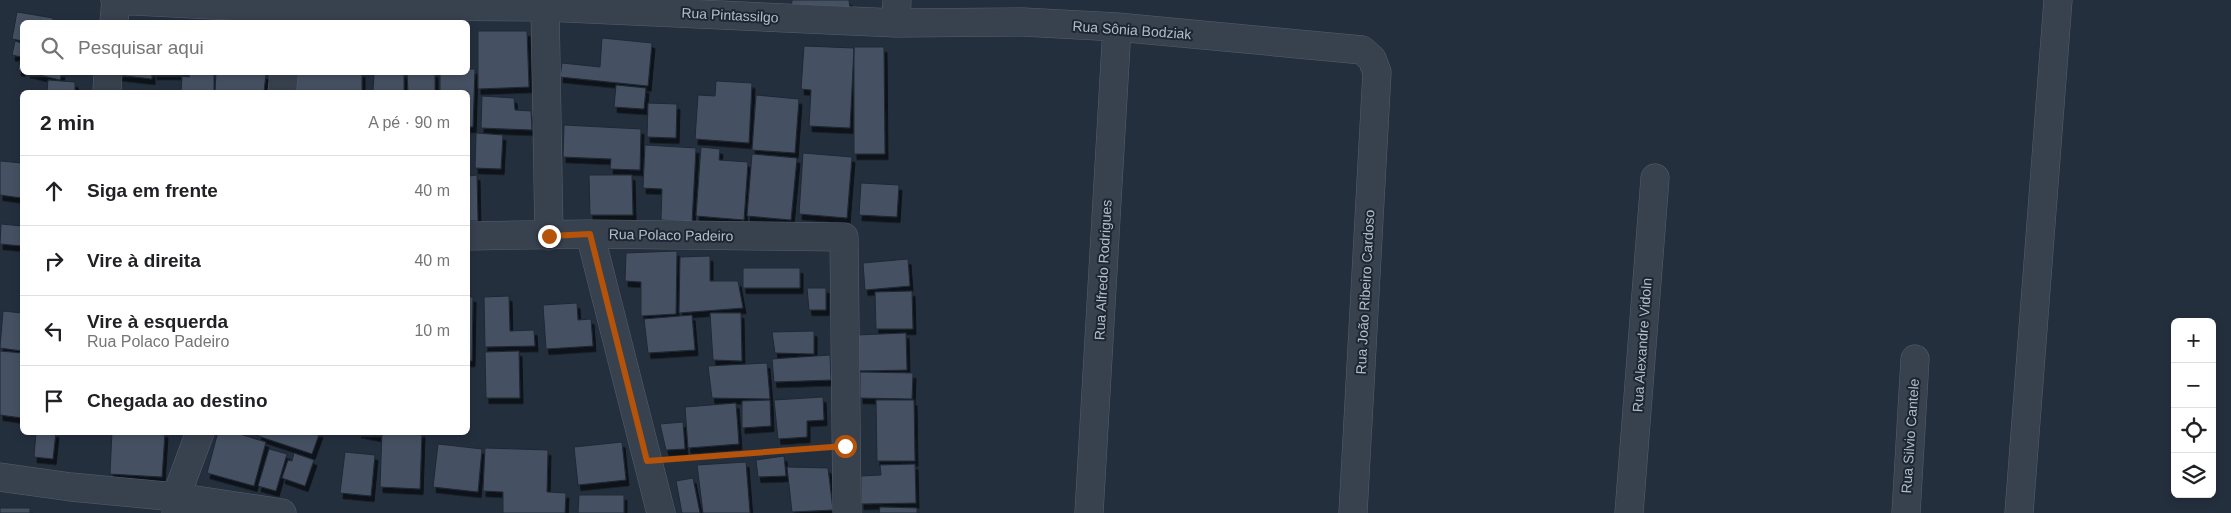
<!DOCTYPE html>
<html lang="pt">
<head>
<meta charset="utf-8">
<style>
	:root { --surface:#fff; --page:#f6f6f6; --text:#202124; --muted:#757577; --line:#e0e0e0 }
	body { margin:0; font-family:Arial,sans-serif; background:var(--page); color:var(--text) }
	.controls { position:absolute; right:15px; bottom:15px; display:grid; overflow:hidden; border-radius:8px; box-shadow:0 2px 8px #0003 }
	.controls button { width:45px; height:45px; display:grid; place-items:center; padding:0; border:0; border-bottom:1px solid var(--line); background:var(--surface); color:var(--text); font:25px sans-serif }
	.stop { position:absolute; width:15px; height:15px; margin:-11px; border:4px solid #b45309; border-radius:50%; background:#fff }
	.stop.end { background:#b45309; border-color:#fff; box-shadow:0 1px 5px #0008 }
	.list { margin:0; padding:0; list-style:none }
	h2 { display:flex; justify-content:space-between; align-items:center; height:65px; margin:0; padding:0 20px; font-size:21px }
	h2 small { font-size:16px; font-weight:400; color:var(--muted) }
	.list li { display:grid; grid-template-columns:32px 1fr auto; gap:15px; align-items:center; box-sizing:border-box; height:70px; padding:0 20px; border-top:1px solid var(--line) }
	.list b { display:block; font-size:19px; white-space:nowrap }
	.list p { margin:0; font-size:16px; white-space:nowrap; color:var(--muted) }
	.list em { font-size:16px; font-style:normal; color:var(--muted) }
	.icon { flex:none; width:28px; height:28px; fill:none; stroke:currentColor; stroke-width:2; stroke-linecap:round; stroke-linejoin:round }
	.map { position:relative; flex:none; width:2231px; height:513px; overflow:hidden }
	.search { position:absolute; background:var(--surface); box-shadow:0 2px 8px #0003; left:20px; top:20px; width:450px; height:55px; display:flex; align-items:center; gap:12px; box-sizing:border-box; padding:0 18px; border-radius:8px; color:var(--muted); font-size:19px }
	.panel { position:absolute; background:var(--surface); box-shadow:0 2px 8px #0003; left:20px; top:90px; width:450px; height:345px; border-radius:8px }
	.map>svg:first-child { display:block }
	.building { fill:#455162; stroke:#1f2835; filter:url(#shadow) }
	.lines { fill:none; stroke-linecap:round; stroke-linejoin:round }
	.minor-casing { stroke:#565f6c; stroke-width:29 }
	.path { stroke:#44595c; stroke-width:3; stroke-dasharray:4 4; stroke-linecap:butt }
	.minor { stroke:#38414e; stroke-width:28 }
	.route { stroke:#b45309; stroke-width:6 }
	.labels { text-anchor:middle; dominant-baseline:central; stroke-width:4; stroke-linejoin:round; paint-order:stroke }
	.street-label { font-size:14px; fill:#b4bcc9; stroke:#1d2633 }
</style>
</head>
<body>
<div class="map">
<svg width="2231" height="513" viewBox="0 0 2231 513">
	<defs>
		<filter id="shadow"><feDropShadow dx="3" dy="5.5" stdDeviation="0" flood-color="#0009"/></filter>
	</defs>
	<rect width="100%" height="100%" fill="#242f3e"/>
	<!-- building -->
	<path class="building" d="M792 0H849L850 9 791 11Z
		M17 12 53 18V22H22V41L12 39Z
		M478 31H527L529 87 478 89Z
		M602 38 652 43 648 86 560 77 562 63 600 67Z
		M15 41 22 43V71L18 70 21 57 12 55Z
		M804 46 854 48 850 128 809 126 811 90 801 89Z
		M854 47H884L885 154H854Z
		M468 69H475L473 127H468V92H440V72H468Z
		M27 72H62L60 80Z
		M117 72H152V79L117 75Z
		M154 72H187V74H154Z
		M190 72H214V92H181L182 76 189 77Z
		M216 72 266 74 264 92H215Z
		M294 72H362V92H292Z
		M374 72H404V92H373Z
		M407 72H435V92H408Z
		M48 80 75 82V92H77H47Z
		M716 81 752 83 749 143 695 139 698 95 715 96Z
		M616 85 646 88 644 109 614 107Z
		M756 95 799 99 795 153 752 150Z
		M482 96 514 98 515 110 531 111 532 130 481 128Z
		M648 103 677 104 676 138 647 137Z
		M564 125 641 129 640 170 610 169 611 159 563 157Z
		M476 133 503 135 501 169 475 168Z
		M645 145 696 148 692 222 661 220 662 189 643 188Z
		M701 147 720 149 719 160 748 162 744 220 696 216Z
		M803 153 852 157 847 218 799 214Z
		M752 154 797 158 791 220 747 216Z
		M0 161 22 163V198L0 195Z
		M477 175 478 221H468V176Z
		M589 175H632L633 215H590Z
		M861 183 899 185 897 217 859 215Z
		M1 224 22 226V246L0 244Z
		M677 251 676 314 641 316V282L625 281 626 253Z
		M710 256V281H738L743 308 679 313 680 257Z
		M908 259 910 286 865 290 863 263Z
		M743 268H800V288H743Z
		M807 288H826V310H809Z
		M912 291 913 329H876L875 292Z
		M509 296 510 331 534 330 535 346 485 347 484 297Z
		M468 297H473L472 361H468Z
		M577 303 578 320 591 319 593 346 546 349 543 305Z
		M3 311 22 313V351L0 348Z
		M710 313H741L742 361 713 360Z
		M692 315 695 350 648 353 644 319Z
		M814 331V354L775 353 772 332Z
		M906 333 907 370 857 371V335Z
		M0 351 22 353V418L0 415Z
		M519 351 520 398H486L485 352Z
		M830 355 831 380 774 382 772 359Z
		M767 363 770 399 712 398 708 366Z
		M860 372 913 373 912 399 860 398Z
		M823 397 824 420 807 421V437L778 439 774 400Z
		M770 400 771 426 742 428V401Z
		M876 400H914L915 461H877Z
		M736 403 739 444 688 448 685 407Z
		M683 422 685 449 666 450 660 424Z
		M36 432H56L53 459 34 457Z
		M112 432H165L162 477 110 474Z
		M218 432H233L266 442 254 486 207 473Z
		M259 432H320L312 454 258 436Z
		M358 432H379L378 436Z
		M382 432H422L420 489 380 487Z
		M622 442 626 480 578 485 574 447Z
		M438 444 482 449 478 492 433 487Z
		M485 448 548 450 547 492 566 493 565 513H503V492L483 491Z
		M269 449 287 454 276 491 258 486Z
		M345 452 375 455 371 496 340 493Z
		M294 453 314 460 305 486 282 478 288 460 292 461Z
		M784 456 786 476 758 477 756 460Z
		M746 462 750 513H703L697 465Z
		M915 464 916 503 861 504V476L881 475 880 465Z
		M787 467 828 468 833 510 792 512Z
		M693 478 700 513H682L676 481Z
		M579 495H624V513H578Z
		M880 507 917 508V513H879Z
		M0 508H30V513H0Z"/>
	<g class="lines">
		<defs>
			<path id="minor" d="M115 0 288 9 365 6 545 7 896 23
				M897 0 896 23 1023 22 1117 27 1362 50 1372 59 1377 72 1353 513
				M545 7 549 236
				M114 22 116 0
				M107 92 108 72
				M282 92 284 72
				M590 234 661 513
				M468 236 590 234 844 237 847 513
				M0 477 71 487 176 497 282 513
				M176 513V497L200 432
				M1089 513 1117 27
				M1629 513 1655 178
				M1906 513 1915 359
				M2019 513 2058 0"/>
		</defs>
		<!-- minor casing -->
		<use href="#minor" class="minor-casing"/>
		<!-- path -->
		<path class="path" d="M681 458 815 448"/>
		<!-- minor -->
		<use href="#minor" class="minor"/>
	</g>
	<g class="lines">
		<!-- route -->
		<path class="route" d="M549 236 590 234 647 461 845 446"/>
	</g>
	<g class="labels">
		<!-- street labels -->
		<g class="street-label">
			<text transform="translate(730 15) rotate(3)">Rua Pintassilgo</text>
			<text transform="translate(1132 30) rotate(4)">Rua Sônia Bodziak</text>
			<text transform="translate(671 235) rotate(1)">Rua Polaco Padeiro</text>
			<text transform="translate(1103 270) rotate(-87)">Rua Alfredo Rodrigues</text>
			<text transform="translate(1365 292) rotate(-87)">Rua João Ribeiro Cardoso</text>
			<text transform="translate(1642 345) rotate(-86)">Rua Alexandre Vidoln</text>
			<text transform="translate(1910 436) rotate(-86)">Rua Silvio Cantele</text>
		</g>
	</g>
</svg>
<div class="controls">
<button>+</button>
<button>−</button>
<button><svg class="icon" aria-label="locate" viewBox="0 0 24 24"><circle cx="12" cy="12" r="6"/><path d="M12 2v4M12 18v4M2 12h4M18 12h4"/></svg></button>
<button><svg class="icon" aria-label="layers" viewBox="0 0 24 24"><path d="M12 4l9 5-9 5-9-5zM3 14l9 5 9-5"/></svg></button>
</div>
<div class="stop" style="left:845px;top:446px"></div>
<div class="stop end" style="left:549px;top:236px"></div>
<div class="search"><svg class="icon" aria-label="search" viewBox="0 0 24 24"><circle cx="10" cy="10" r="6"/><path d="M15 15l6 6"/></svg>Pesquisar aqui</div>
<section class="panel">
<h2>2 min<small>A pé · 90 m</small></h2>
<ul class="list">
<li><svg class="icon" aria-label="ahead" viewBox="0 0 24 24"><path d="M12 20V5M6 11l6-6 6 6"/></svg><div><b>Siga em frente</b></div><em>40 m</em></li>
<li><svg class="icon" aria-label="right" viewBox="0 0 24 24"><path d="M7 20v-9h11M14 6l5 5-5 5"/></svg><div><b>Vire à direita</b></div><em>40 m</em></li>
<li><svg class="icon" aria-label="left" viewBox="0 0 24 24"><path d="M17 20v-9H6M10 6l-5 5 5 5"/></svg><div><b>Vire à esquerda</b><p>Rua Polaco Padeiro</p></div><em>10 m</em></li>
<li><svg class="icon" aria-label="arrive" viewBox="0 0 24 24"><path d="M6 21V4h12l-3 4 3 4H6"/></svg><div><b>Chegada ao destino</b></div></li>
</ul>
</section>
</div>
</body>
</html>
